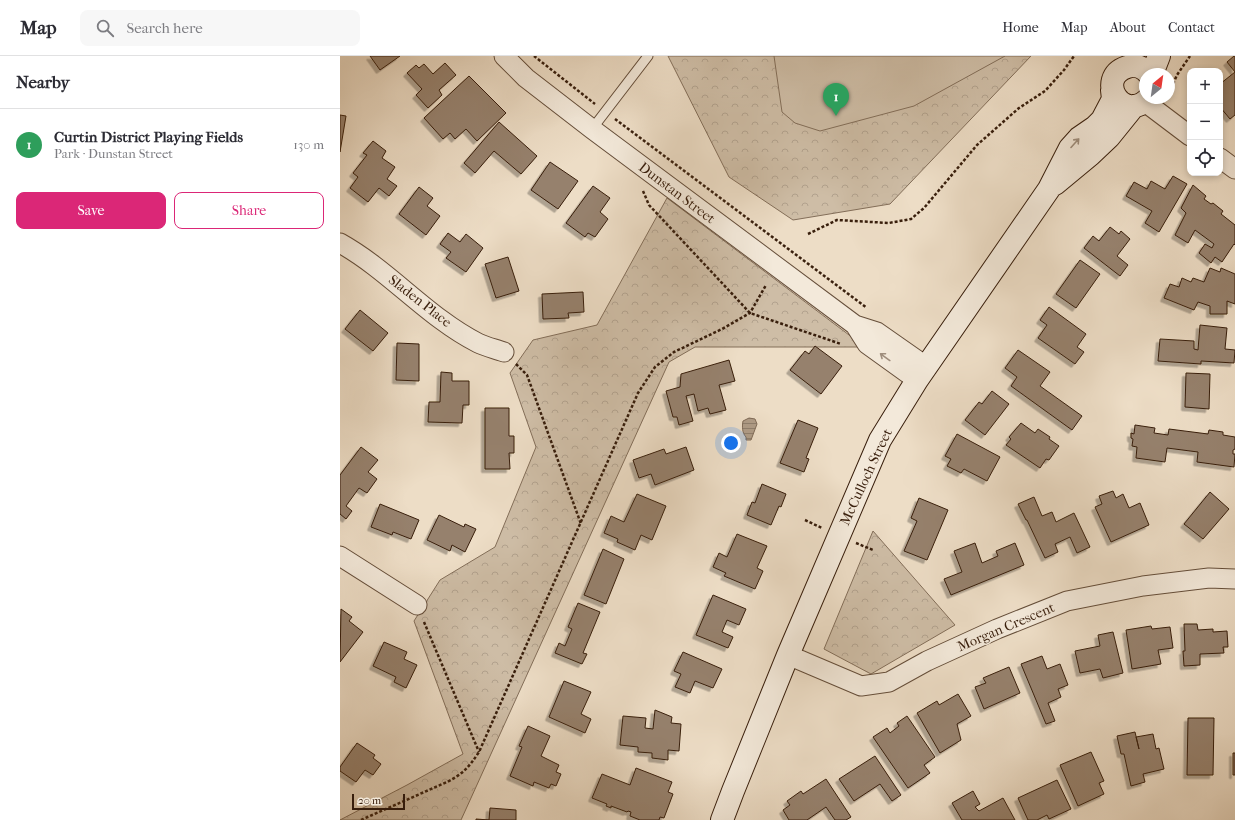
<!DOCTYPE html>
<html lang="en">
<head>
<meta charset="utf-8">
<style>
	:root { --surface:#fff; --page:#f7f7f7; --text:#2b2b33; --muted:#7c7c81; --line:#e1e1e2; --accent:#db2777 }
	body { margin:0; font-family:"IM FELL French Canon",serif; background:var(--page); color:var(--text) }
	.controls { position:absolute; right:12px; top:12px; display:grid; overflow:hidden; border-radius:8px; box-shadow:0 2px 6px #0003 }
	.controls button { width:36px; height:36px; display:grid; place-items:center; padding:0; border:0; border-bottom:1px solid var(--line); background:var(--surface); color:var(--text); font:20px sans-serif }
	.compass { position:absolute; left:799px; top:12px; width:36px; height:36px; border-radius:50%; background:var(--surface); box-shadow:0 2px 6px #0003; rotate:29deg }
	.scale { position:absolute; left:12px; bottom:10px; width:53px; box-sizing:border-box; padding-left:4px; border:2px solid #381e0c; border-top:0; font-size:11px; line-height:14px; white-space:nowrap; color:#381e0c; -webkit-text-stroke:3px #f3e9da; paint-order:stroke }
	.you { position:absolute; left:391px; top:387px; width:14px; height:14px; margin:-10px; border:3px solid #fff; border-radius:50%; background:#1a73e8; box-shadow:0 0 0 6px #1a73e833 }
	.badge { display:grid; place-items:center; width:26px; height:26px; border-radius:50%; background:var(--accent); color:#fff; font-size:13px; font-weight:700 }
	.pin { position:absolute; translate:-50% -33px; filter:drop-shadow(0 1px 2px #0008) }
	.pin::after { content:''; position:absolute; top:21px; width:14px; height:12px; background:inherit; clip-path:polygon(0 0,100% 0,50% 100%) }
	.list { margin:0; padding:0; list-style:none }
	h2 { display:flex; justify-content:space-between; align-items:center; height:52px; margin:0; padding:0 16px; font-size:17px }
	h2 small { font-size:13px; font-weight:400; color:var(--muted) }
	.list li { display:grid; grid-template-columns:26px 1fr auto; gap:12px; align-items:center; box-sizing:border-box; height:72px; padding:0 16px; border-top:1px solid var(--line) }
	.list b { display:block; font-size:15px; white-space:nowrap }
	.list p { margin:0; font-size:13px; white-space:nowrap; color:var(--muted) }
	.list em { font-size:13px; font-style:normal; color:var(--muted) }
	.actions { display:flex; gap:8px; padding:12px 16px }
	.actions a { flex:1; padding:9px 0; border:1px solid var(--accent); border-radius:8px; text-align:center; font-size:14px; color:var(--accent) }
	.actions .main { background:var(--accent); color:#fff }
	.icon { flex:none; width:22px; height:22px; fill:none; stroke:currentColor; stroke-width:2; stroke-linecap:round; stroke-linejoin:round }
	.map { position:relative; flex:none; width:895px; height:764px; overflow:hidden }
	header { display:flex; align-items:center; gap:24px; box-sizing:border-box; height:56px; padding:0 20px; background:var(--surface); border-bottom:1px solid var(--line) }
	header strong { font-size:19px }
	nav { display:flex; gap:22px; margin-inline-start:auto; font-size:14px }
	.search { width:280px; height:36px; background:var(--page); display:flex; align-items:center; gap:10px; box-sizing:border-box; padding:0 14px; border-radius:8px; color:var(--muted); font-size:15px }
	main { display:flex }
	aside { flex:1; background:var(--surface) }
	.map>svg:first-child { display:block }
	.forest { fill:url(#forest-crowns); stroke:#836e59 }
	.garden { fill:#cebda6; stroke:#836e59 }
	.water { fill:url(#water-rules); stroke:#7f6a56 }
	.building { fill:#96816d; stroke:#381e0c; filter:url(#shadow) }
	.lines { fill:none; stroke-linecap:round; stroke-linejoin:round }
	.service-casing { stroke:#654e3a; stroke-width:11 }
	.minor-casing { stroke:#654e3a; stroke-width:21 }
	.secondary-casing { stroke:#381e0c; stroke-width:24 }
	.path { stroke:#381e0c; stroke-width:2.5; stroke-dasharray:3 2; stroke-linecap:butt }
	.service { stroke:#f3e9da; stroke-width:9 }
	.minor { stroke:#f3e9da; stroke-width:19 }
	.secondary { stroke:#f3e9da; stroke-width:22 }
	.oneway { stroke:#9f8e7d }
	.labels { text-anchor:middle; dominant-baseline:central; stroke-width:3; stroke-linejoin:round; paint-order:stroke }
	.street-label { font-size:14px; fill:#381e0c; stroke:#f3e9da }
</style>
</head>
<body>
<header>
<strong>Map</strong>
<div class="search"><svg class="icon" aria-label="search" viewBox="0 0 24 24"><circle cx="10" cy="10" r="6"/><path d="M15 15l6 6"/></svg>Search here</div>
<nav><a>Home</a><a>Map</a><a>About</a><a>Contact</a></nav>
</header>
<main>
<aside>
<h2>Nearby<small></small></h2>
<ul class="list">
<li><span class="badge" style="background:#2e9e5b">1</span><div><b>Curtin District Playing Fields</b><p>Park · Dunstan Street</p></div><em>130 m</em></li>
</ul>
<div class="actions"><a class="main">Save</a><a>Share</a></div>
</aside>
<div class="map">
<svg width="895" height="764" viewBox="0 0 895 764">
	<defs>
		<pattern id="forest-crowns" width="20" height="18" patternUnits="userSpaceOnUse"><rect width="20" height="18" fill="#cebda6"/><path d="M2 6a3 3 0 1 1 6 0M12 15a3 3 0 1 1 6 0" fill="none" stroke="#b2a28e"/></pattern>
		<pattern id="water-rules" width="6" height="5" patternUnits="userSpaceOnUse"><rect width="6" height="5" fill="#af9c87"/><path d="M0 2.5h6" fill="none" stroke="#8f7f6d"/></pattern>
		<filter id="shadow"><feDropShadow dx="-3.5" dy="3.5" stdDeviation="0" flood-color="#0004"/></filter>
	</defs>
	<rect width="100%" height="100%" fill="#edddc6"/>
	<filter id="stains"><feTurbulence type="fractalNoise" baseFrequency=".005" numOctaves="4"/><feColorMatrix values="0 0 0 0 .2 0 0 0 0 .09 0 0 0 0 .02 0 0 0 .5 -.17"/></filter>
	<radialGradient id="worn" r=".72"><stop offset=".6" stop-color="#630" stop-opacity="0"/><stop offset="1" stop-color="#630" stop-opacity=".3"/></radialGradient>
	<!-- forest -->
	<path class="forest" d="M328 0H691L550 148 453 164 389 121Z
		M327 142 525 291H355L329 306 121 764H0L67 729 123 698 74 565 100 524 155 491 196 391 170 317 193 284 257 269Z
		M533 475 615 569 531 618 484 593Z"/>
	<!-- garden -->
	<path class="garden" d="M434 0H665L574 50 480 75 455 67 442 56Z"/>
	<!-- water -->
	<path class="water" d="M409 362 415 363 417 368 411 384H406V381C402 377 402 370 403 365Z"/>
	<!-- building -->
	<path class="building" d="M30 0H60L40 14Z
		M894 0H895V59L890 63 880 51V28L895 16 887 6Z
		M105 7 116 19 99 34 102 39 88 52 76 39 82 33 67 17 76 9 79 12 84 8 93 18Z
		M129 20 166 57 137 85 126 73 115 83 110 77 103 83 84 62Z
		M0 59 6 60 0 96Z
		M159 66 197 100 181 118 154 95 135 117 124 107Z
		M33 85 46 95 42 102 55 111 47 123 57 130 49 140 39 132 28 146 10 132 18 121 13 117 27 99 23 97Z
		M210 106 238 125 218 153 191 134Z
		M833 120 847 128 819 176 805 167 812 155 786 140 794 126 807 133 811 125 825 133Z
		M853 129 866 140 864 143 871 148 873 147 883 155 881 158 895 169V189L894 188 882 206 875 201 871 207 859 197 865 188 872 192 874 188 855 174 848 187 835 179 846 157 841 152Z
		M253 130 270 142 260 156 268 163 255 181 248 177 245 181 226 167Z
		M79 131 93 142 87 150 100 160 86 179 59 158Z
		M770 171 779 178 781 175 790 183 777 200 788 209 780 220 744 192 753 180 759 185Z
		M108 177 120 186 126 178 143 192 126 216 106 202 111 196 100 188Z
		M168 201 179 235 156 242 145 208Z
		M740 204 760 218 736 252 716 238Z
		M870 212 880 216 881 212 895 218V248L887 245V258H870V250L858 246 854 254 824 242 830 228 839 231 842 222 851 226 853 222 864 226Z
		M243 236 244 256 228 257 229 262 203 263 202 238Z
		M709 251 746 278 737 291 744 296 735 308 698 282 707 269 700 264Z
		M20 254 48 277 33 295 5 273Z
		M860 269 887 272 885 293 895 294 894 307 861 305V308L818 305 820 283 854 285V293L858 294Z
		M57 287 79 288V325L56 324Z
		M475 290 502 310 481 338 450 314 465 295 469 298Z
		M678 294 710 316 700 330 742 360 732 374 671 330 677 321 665 312Z
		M389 304 395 325 379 329 386 354 370 358 368 352 358 355 354 338 346 340 353 365 339 369 337 361H333L326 335 340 331 341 318Z
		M101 316 112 317V325H129V349H123L122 367 88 366 89 346H100Z
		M846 317 870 318 869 353 845 351Z
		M652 335 669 348 645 379 625 364 639 346 642 348Z
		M145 352H169V380H174V397H169L170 413H145Z
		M458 364 478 372 466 402 469 403 464 416 440 407Z
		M681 367 695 377 698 373 710 381 709 383 719 390 709 404 706 403 700 412 666 389 671 383 669 381Z
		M795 369 815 372 814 377 828 379 829 373 868 378 869 374 883 376V379L895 381V393L893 394V398H895L894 411 857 406 858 396 827 392 825 406 796 402 797 391 792 390 793 383 791 382V377L794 378Z
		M617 378 660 401 647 425 624 413 621 417 607 410 611 403 605 400Z
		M21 391 38 404 28 416 37 423 27 437 19 432 6 450 12 455 6 463 0 458V419Z
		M346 391 354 414 315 429 311 418 299 422 293 404 324 393 326 398Z
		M422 428 446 438 441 451 439 450 431 469 407 459 412 446 415 447Z
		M773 435 776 442 783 438 789 452 800 447 809 469 771 486 755 451 762 448 759 440Z
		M870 436 889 453 863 483 844 468Z
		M297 438 326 450 312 484 301 479 295 494 277 486 278 483 264 477 271 460 284 466Z
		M694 441 702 460 712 456 716 466 734 457 750 491 737 497 730 481 715 488 718 496 705 502 687 464H686L678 448Z
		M579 442 608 454 587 504 564 495 577 465 571 462Z
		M40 448 79 464 71 483 53 476 52 479 31 471Z
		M99 459 124 471 125 468 136 473 125 496 112 489 110 495 87 484Z
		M397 478 427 490 417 512 423 515 415 533 384 520 386 517 373 511 379 497 387 501Z
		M635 487 642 507 658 500 656 495 675 487 684 509 611 539 604 523 622 516 614 495Z
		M263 493 284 503 266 548 244 539Z
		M373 539 406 553 399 569 387 564 382 576 393 581 388 592 356 579Z
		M238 547 260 556 243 597 247 598 242 608 215 597 219 587 225 590 232 573 228 571Z
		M1 553 12 561 9 565 23 576 0 606Z
		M844 568H857L858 574 873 573V576L887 575 888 591H883L884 597 860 598V609L844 610 843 595H845Z
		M811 570 812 573 830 571 833 592 818 594 821 608 792 613 786 574Z
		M773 576 783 617 763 622 760 613 740 617 735 595 760 590 758 579Z
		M44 586 67 596 64 603 77 609 66 632 54 626 56 621 33 610Z
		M343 596 382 613 373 632 355 625 350 637 335 631 341 618 334 615Z
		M702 600 707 613 720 608 728 629 718 633 721 641 708 647 715 665 706 668 681 608Z
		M669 611 680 637 644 653 635 631 646 627 643 622Z
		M224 625 251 636 241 658 251 663 245 677 209 661Z
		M618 638 631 660 617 668 621 684 600 697 577 657 597 645 599 649Z
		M315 654 332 661 331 667 341 668 339 695 328 694V704L312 702V697L298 696V691L280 689 283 660 306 662 305 672 313 673Z
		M567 660 595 701 584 709 590 717 568 732 533 681 547 672 550 677 559 670 557 667Z
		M848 662H874L873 719H847Z
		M188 670 210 680 201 700 219 709 216 716 221 718 216 730 211 728 209 732 194 726 193 730 170 720 182 691 179 690Z
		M795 676 799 693 796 681 813 678 816 693 819 692 824 713 803 718 805 726 791 730 784 698H781L777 680Z
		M17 687 35 699 33 702 41 708 33 719 25 714 16 726 0 715V711Z
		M751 696 764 725 759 727 764 738 738 750 720 709Z
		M893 697H895V719H893Z
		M535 700 561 739 552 745 540 728 514 745 499 723Z
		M296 712 332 726 328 736 333 738 324 762 320 761 319 764H300L290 760 291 756 288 755 287 756 271 750V752L266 750 267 748 252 742 262 718 290 729Z
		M486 723 511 761 506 764H495L486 751 467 764H449L443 754 450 749 447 745 461 735 463 738Z
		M717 724 731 753 709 763 707 759 697 764H688L678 742Z
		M633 735 640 748 635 751 639 755 663 742 675 764H622L612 747Z
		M150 752 176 754V764H136V763L149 764Z"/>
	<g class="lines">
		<defs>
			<path id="service" d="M252 73 308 0"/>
			<path id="minor" d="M164 0 186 22 252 73 515 269 537 276 587 311
				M805 46 850 80
				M880 102 895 113
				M0 187C50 215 87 261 138 287 146 291 156 293 164 296
				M515 269 527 288 577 324
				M0 500 77 549
				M448 599 521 630 549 626 587 605 657 573 727 545 803 530 869 522 895 523"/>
			<path id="secondary" d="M809 18C803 11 796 8 787 11 754 22 783 69 809 42
				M812 18 819 0
				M715 128 750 99 769 81 794 50
				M382 764 393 735 448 599 540 384 577 324 709 133 730 92 739 82 755 71 762 64 773 43 772 34"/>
		</defs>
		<!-- service casing -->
		<use href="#service" class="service-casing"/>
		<!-- minor casing -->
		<use href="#minor" class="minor-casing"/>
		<!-- secondary casing -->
		<use href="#secondary" class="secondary-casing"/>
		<!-- path -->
		<path class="path" d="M194 0 255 48
			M829 37 837 19 850 0
			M275 63 527 252
			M303 135 309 149 410 257 501 288
			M468 178 497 164 549 167 571 163 584 152 637 89 679 52 705 35 724 14 734 0
			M176 308 187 319 241 468
			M465 464 482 472
			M516 487 533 494
			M84 566 139 696
			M21 764 107 726C123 718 129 711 139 696L298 337 315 311 334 296 382 273 410 257 426 229"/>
		<!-- service -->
		<use href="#service" class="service"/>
		<!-- minor -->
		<use href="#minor" class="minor"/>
		<!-- secondary -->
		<use href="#secondary" class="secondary"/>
	</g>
	<!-- one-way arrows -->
	<defs><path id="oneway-shaft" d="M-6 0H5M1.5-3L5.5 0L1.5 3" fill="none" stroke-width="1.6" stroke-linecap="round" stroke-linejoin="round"/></defs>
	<g class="oneway">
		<use href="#oneway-shaft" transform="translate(735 87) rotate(-48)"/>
		<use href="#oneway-shaft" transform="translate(545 301) rotate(-144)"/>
	</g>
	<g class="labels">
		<!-- street labels -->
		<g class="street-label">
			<text transform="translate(337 137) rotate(37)">Dunstan Street</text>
			<text transform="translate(80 245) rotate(38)">Sladen Place</text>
			<text transform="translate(526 421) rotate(-65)">McCulloch Street</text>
			<text transform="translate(666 571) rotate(-23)">Morgan Crescent</text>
		</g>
	</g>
	<rect width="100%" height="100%" filter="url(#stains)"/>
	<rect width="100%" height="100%" fill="url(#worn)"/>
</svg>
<div class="controls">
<button>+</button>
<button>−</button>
<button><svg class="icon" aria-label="locate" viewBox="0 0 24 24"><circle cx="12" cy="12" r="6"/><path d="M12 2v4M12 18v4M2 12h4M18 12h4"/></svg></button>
</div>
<svg class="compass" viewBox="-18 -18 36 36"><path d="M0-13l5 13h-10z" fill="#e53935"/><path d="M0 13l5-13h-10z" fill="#7c7c81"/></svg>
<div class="scale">20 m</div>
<div class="you"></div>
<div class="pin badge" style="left:496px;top:60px;background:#2e9e5b">1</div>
</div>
</main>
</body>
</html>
